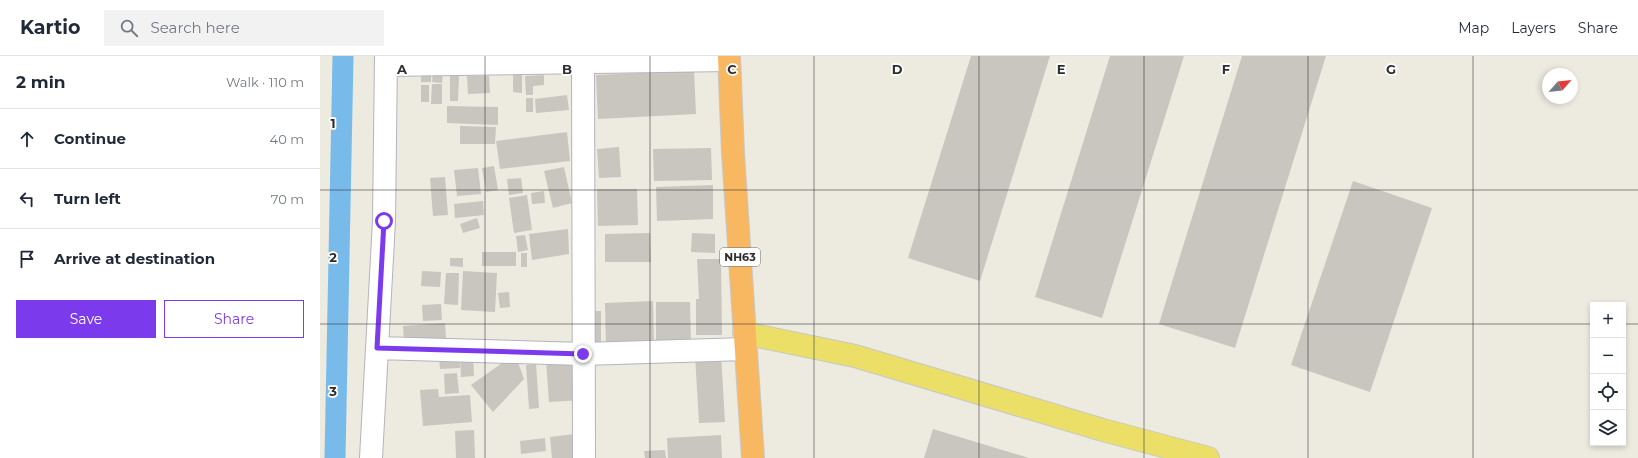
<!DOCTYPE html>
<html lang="en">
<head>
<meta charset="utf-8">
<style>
	:root { --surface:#fff; --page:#f2f2f3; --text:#1f2937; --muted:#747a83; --line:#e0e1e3; --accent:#7c3aed }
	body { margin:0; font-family:Montserrat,sans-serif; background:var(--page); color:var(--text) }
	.controls { position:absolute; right:12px; bottom:12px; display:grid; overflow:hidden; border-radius:0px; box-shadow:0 2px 6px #0003 }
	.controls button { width:36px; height:36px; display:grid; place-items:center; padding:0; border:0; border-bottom:1px solid var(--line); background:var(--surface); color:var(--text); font:20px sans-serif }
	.compass { position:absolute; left:1222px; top:12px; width:36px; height:36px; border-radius:50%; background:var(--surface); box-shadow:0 2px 6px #0003; rotate:62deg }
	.stop { position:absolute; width:12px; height:12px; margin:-9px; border:3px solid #7c3aed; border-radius:50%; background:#fff }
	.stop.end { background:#7c3aed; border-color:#fff; box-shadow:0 1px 4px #0008 }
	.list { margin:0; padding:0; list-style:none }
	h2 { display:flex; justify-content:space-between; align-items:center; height:52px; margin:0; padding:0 16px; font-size:17px }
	h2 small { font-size:13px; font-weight:400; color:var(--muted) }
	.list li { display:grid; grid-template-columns:26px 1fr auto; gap:12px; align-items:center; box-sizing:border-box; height:60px; padding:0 16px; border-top:1px solid var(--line) }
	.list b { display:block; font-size:15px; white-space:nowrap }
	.list em { font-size:13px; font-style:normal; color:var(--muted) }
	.actions { display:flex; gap:8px; padding:12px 16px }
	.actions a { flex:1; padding:9px 0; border:1px solid var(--accent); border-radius:0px; text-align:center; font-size:14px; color:var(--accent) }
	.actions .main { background:var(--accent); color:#fff }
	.icon { flex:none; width:22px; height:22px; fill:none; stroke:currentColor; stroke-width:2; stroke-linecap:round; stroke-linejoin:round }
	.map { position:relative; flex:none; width:1318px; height:402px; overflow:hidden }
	header { display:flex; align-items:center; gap:24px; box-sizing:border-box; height:56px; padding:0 20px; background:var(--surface); border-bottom:1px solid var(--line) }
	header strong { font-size:19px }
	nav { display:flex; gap:22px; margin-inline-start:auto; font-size:14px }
	.search { width:280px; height:36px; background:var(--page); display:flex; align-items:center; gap:10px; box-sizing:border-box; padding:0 14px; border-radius:0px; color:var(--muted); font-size:15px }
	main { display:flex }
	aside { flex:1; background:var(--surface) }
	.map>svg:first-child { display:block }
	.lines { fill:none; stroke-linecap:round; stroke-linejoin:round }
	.canal { stroke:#78bbea; stroke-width:21 }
	.building { fill:#c9c6bf }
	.minor-casing { stroke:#b3b4bf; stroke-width:24 }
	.major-casing { stroke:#c8c8c8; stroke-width:24 }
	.highway-casing { stroke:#c8c8c8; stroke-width:24 }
	.minor { stroke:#fff; stroke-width:22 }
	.major { stroke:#ebdf67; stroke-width:22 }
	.highway { stroke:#f7b861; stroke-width:22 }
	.route { stroke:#7c3aed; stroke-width:5 }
	.grid { fill:none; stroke:#2d2d2d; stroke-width:1; stroke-opacity:0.55 }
	.labels { text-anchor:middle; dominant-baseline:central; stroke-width:3.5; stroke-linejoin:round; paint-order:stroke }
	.shield { fill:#fff; stroke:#6c6c6c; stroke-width:1 }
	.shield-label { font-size:11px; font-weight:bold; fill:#2d2d2d }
	.grid-label { font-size:13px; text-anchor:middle; font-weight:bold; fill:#2d2d2d; stroke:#fff; stroke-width:3.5; stroke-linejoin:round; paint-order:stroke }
</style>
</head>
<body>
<header>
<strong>Kartio</strong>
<div class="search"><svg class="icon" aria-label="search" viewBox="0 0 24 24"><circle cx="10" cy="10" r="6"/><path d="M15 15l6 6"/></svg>Search here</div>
<nav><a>Map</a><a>Layers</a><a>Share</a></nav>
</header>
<main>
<aside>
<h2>2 min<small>Walk · 110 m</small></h2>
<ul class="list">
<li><svg class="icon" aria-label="ahead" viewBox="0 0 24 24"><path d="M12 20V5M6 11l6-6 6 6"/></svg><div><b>Continue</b></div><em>40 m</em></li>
<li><svg class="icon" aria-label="left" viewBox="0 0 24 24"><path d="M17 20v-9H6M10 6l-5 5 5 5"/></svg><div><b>Turn left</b></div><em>70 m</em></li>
<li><svg class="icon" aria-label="arrive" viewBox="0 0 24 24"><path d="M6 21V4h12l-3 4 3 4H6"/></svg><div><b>Arrive at destination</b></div></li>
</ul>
<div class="actions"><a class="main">Save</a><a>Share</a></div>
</aside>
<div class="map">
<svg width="1318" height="402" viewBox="0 0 1318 402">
	<rect width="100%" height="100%" fill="#edeae0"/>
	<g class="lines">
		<!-- canal -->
		<path class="canal" d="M15 402 23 0"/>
	</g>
	<!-- building -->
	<path class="building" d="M651 0H730L660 225 588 202Z
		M790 0H864L782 262 715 241Z
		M922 0H1006L915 292 839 268Z
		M374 14 376 58 278 63 276 19Z
		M101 16H111V26H101Z
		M113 16 123 17 122 27 112 26Z
		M130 19 139 20 138 45H130Z
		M193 19H202V37L193 36Z
		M224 19V29L213 30V39H206L205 20Z
		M147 20H169L170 37 148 38Z
		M112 28H122V48H111Z
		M101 29H109V46H101Z
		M247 39 249 54 216 57 215 43Z
		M206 42H213V56H206Z
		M127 50 178 51V69L127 67Z
		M140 70 176 71 175 88H140Z
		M247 76 250 105 180 113 176 85Z
		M299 91 301 121 279 122 277 93Z
		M391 92 392 124 334 125 333 93Z
		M174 110 178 134 166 136 162 112Z
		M244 111 252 147 233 152 224 115Z
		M158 112 161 138 137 140 134 114Z
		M125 121 128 159 113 160 110 122Z
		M201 122 203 137 189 139 187 123Z
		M1033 125 1112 152 1050 336 971 309Z
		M393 129V163L337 165 336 131Z
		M277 133H317L318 169 278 170Z
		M224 135 225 147 212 148 211 137Z
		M207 139 212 174 194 177 189 142Z
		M163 145 164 159 135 162 134 148Z
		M157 162 160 172 143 177 140 168Z
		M248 173 249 198 212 204 209 178Z
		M330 177 331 206H285V178Z
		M372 177 395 178V197L371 196Z
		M205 179 208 194 198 196 196 180Z
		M162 196H196V210H162Z
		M201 197H207V211H201Z
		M130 202H143V211L130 210Z
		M377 203H401L402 279H376V243H379Z
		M102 215 121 216 120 231 101 230Z
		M143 215 177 217 175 256 141 254Z
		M126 217H139L138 249 124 248Z
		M189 236 190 251 180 252 178 237Z
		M333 245 334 290 286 291 285 247Z
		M336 246H370L371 287 336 288Z
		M121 248 122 264 103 265 102 249Z
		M268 255H281V295H268Z
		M125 267 126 283 84 285 83 270Z
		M140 298V312L120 313 119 300Z
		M195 298 204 323 173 356 151 329Z
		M401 298 405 366 379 367 375 299Z
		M153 299 154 320 141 321 140 300Z
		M260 302 263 344 229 346 226 304Z
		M216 308 219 352 209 353 206 309Z
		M137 317 139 337 125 338 124 318Z
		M118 333 119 341 150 339 152 366 103 370 100 334Z
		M613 373 709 402H604Z
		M154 374 155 402H136L135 375Z
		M254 378 257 402H232L230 381Z
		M401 379 402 402H348L347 382Z
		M225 382 226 395 201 398 200 385Z
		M345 394 346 402H325L324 395Z"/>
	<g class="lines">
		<defs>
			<path id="minor" d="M263 0 264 402
				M66 9 409 4
				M57 292 263 298 426 293
				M51 402 64 165 66 0"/>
			<path id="major" d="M424 277 535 300 783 374 888 402"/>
			<path id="highway" d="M409 0 413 97 433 402"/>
		</defs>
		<!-- minor casing -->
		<use href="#minor" class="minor-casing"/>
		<!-- major casing -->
		<use href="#major" class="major-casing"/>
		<!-- highway casing -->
		<use href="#highway" class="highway-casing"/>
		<!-- minor -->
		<use href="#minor" class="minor"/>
		<!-- major -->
		<use href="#major" class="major"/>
		<!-- highway -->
		<use href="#highway" class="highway"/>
	</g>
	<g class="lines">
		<!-- route -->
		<path class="route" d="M64 165 57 292 263 298"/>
	</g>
	<!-- grid -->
	<path class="grid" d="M165 0V402M330 0V402M494 0V402M659 0V402M824 0V402M988 0V402M1153 0V402M0 134H1318M0 268H1273M1303 268H1318"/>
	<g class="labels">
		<!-- shield labels -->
		<rect class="shield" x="400" y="192" width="40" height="18" rx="3"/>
		<g class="shield-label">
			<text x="420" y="201">NH63</text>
		</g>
	</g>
	<g class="grid-label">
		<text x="82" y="18">A</text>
		<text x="247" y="18">B</text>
		<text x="412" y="18">C</text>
		<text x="577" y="18">D</text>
		<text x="741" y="18">E</text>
		<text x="906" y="18">F</text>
		<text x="1071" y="18">G</text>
		<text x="13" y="72">1</text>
		<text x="13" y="206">2</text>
		<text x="13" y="340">3</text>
	</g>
</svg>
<div class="controls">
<button>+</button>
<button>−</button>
<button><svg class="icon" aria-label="locate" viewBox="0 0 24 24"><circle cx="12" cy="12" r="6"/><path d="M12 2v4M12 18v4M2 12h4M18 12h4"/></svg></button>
<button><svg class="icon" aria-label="layers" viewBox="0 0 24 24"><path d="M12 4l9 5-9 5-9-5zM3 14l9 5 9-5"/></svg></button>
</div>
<svg class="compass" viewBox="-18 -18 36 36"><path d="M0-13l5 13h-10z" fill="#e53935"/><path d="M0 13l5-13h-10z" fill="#747a83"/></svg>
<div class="stop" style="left:64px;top:165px"></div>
<div class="stop end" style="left:263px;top:298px"></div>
</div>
</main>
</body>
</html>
